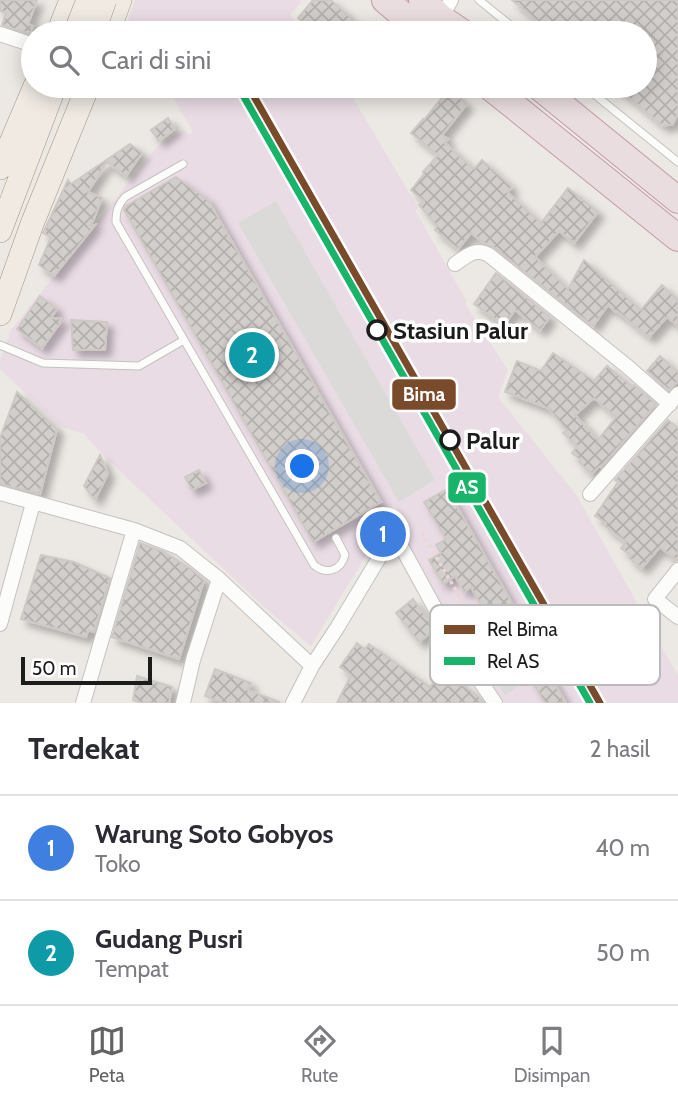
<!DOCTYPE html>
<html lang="id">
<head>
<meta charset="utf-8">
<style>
	:root { --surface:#fff; --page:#f7f7f7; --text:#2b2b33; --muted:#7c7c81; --line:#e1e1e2; --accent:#656362 }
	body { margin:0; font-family:Cabin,sans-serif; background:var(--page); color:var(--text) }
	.scale { position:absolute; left:21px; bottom:18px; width:131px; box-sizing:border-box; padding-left:7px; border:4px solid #1c1c1c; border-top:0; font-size:19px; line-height:24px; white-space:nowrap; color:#1c1c1c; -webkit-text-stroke:5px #fff; paint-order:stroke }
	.you { position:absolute; left:303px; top:467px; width:24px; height:24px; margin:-18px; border:5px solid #fff; border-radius:50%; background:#1a73e8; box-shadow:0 0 0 10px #1a73e833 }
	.badge { display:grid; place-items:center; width:46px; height:46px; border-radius:50%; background:var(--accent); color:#fff; font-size:23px; font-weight:700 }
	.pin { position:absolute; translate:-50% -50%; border:4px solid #fff; box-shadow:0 2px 7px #0006 }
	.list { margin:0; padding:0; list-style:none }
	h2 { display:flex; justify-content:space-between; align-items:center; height:91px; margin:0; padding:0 28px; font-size:30px }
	h2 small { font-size:23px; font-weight:400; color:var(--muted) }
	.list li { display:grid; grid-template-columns:46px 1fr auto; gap:21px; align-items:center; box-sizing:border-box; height:105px; padding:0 28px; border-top:2px solid var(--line) }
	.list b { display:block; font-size:26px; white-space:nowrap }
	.list p { margin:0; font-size:23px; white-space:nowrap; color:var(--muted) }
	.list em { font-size:23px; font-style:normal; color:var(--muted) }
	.icon { flex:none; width:38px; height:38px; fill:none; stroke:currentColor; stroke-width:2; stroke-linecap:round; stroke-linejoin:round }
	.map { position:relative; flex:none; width:678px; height:703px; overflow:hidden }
	.search { position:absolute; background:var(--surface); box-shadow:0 4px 18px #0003; left:21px; right:21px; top:21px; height:77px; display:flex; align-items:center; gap:18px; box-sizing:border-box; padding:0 24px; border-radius:38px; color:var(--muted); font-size:26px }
	.sheet { height:301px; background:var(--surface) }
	nav { display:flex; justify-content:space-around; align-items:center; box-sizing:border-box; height:98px; border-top:2px solid var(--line); background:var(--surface); font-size:19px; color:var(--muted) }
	nav a { display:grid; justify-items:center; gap:4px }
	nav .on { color:var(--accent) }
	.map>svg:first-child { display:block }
	.industrial { fill:#eadce5 }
	.parking { fill:#dcdad8 }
	.building { fill:url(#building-cross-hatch); stroke:#cfc9c5; stroke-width:2; fill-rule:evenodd; filter:url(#shadow) }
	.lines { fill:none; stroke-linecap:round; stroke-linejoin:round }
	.lane-casing { stroke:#c4c2c0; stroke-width:9 }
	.street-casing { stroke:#c4c2c0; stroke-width:16 }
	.primary-casing { stroke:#a29481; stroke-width:24 }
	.highway-casing { stroke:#c399a8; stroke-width:28 }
	.path { stroke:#ebd8d6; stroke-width:3.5; stroke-dasharray:3.5 3.5; stroke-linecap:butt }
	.lane { stroke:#fcfcfb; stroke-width:7 }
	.street { stroke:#fcfcfb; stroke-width:14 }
	.primary { stroke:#f0eae3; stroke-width:23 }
	.highway { stroke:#eadde0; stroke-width:26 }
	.primary-bridge-casing { stroke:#a29481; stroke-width:24; stroke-linecap:butt }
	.primary-bridge { stroke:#f0eae3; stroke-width:23 }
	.rail-1-casing { stroke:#fff; stroke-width:12 }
	.rail-2-casing { stroke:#fff; stroke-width:12 }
	.rail-1 { stroke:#7a4b2a; stroke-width:7 }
	.rail-2 { stroke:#17b46a; stroke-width:7 }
	.stop-dot { fill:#fff; stroke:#1c1c1c; stroke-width:3.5 }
	.labels { text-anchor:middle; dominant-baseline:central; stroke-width:7; stroke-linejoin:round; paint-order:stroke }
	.stop-label { font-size:24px; font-weight:bold; fill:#1c1c1c; stroke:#fff; text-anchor:start }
	.key { fill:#fff; stroke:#bbb; stroke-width:2 }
	.key-label { font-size:19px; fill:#1c1c1c }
	.line-badge { stroke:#fff; stroke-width:2.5 }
	.badge-label { font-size:19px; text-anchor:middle; font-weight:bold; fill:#fff }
</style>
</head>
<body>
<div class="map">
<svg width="678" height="703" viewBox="0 0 678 703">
	<defs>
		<pattern id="building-cross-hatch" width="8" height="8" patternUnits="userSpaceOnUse" patternTransform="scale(1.75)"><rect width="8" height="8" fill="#d2cecb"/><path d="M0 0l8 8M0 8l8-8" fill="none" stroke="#b4b0ae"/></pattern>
		<filter id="shadow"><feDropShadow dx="6" dy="6" stdDeviation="3.5" flood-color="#0004"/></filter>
	</defs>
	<rect width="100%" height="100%" fill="#ece8e4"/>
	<!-- industrial -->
	<path class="industrial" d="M135 0H300L301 2 290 15 306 33H131L125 29Z
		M167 86H346L418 208 415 210 467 302 465 304 508 370 498 397 577 496 678 676V703H504L467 647 457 640 392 522 402 516 395 505 383 512 387 521 311 646 265 608 104 456 84 434 60 426 0 369V360L11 330 156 148 184 129 188 135 193 132Z"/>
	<!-- parking -->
	<path class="parking" d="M276 201 435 480 399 502 238 223Z
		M498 635 509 652 507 655 524 682 505 695 475 649Z"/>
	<!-- building -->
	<path class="building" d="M0 0H37L28 24 33 26 30 34 2 25 6 13 0 11Z
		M313 0H331L367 33H316L298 18Z
		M512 0H678V113L673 124 663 126 615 86H645V33H552Z
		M449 89 467 104 442 135 448 139 445 143 474 169 482 160 512 187 507 192 541 223 568 188 598 212 574 243 559 231 535 257 568 289 584 260 641 310 662 285 678 300V326L667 317 649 337 617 311 616 312 608 305 593 326 495 248 484 243 471 233 458 249 435 230 437 226 419 205 424 201 411 190 424 174 423 172 438 155 411 133 423 119 424 120Z
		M168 118 175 129 159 141 151 130Z
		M130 144 142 153 126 176 107 162 88 192 102 198 93 221 89 227 95 225 54 276 39 265 51 237 43 233 68 180 71 184Z
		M176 177 208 200 381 502 313 542 124 210 126 206Z
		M496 273 550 317 540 330 515 310 504 325 474 304Z
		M40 296 57 309 51 318 63 319 42 348 17 329Z
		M71 320 107 322 105 350H73Z
		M553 353 594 381 607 366 633 387 634 385 656 404 601 467 600 466 591 474 579 462 581 460 572 453 577 446 563 433 567 430 548 408 505 392 517 361 541 371ZM594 398 616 417 598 440 575 415Z
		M660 356 678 372V381L669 390 647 371Z
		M17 392 57 429 40 494 0 484V438Z
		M668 420 678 428V561L660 547 642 568 629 558 631 556 621 548 626 542 605 526 606 523 595 516 618 482 615 480Z
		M100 455 108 474 95 500 84 486Z
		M199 470 206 483 192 490 185 477Z
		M447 489 513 605 510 607 540 655 539 656 566 703H545L523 665 522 666 492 618 489 619 471 587 464 592 455 576 443 584 429 560 441 553 436 545 446 539 424 502Z
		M140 543 164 552 191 569 204 580 179 659 112 637Z
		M41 555 74 562 110 578 94 632 88 630 86 637 21 619Z
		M413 599 435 629 419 642 396 613Z
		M357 643 365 649 369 644 430 687 443 670 480 698 483 703H337L351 675 340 667Z
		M215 669 251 683 248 690 279 702V703H223L205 696Z
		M137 676 172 687 169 703H142L133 700Z"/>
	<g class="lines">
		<defs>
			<path id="lane" d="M479 0 520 33
				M584 86 678 162
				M183 164 125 197C118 205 116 211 116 222L314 565C326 575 341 571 345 555L336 538
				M0 345 43 363 139 366 184 340"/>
			<path id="street" d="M441 18 451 0
				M0 34 33 45
				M455 264C467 256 475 247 489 255L628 367 670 404
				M0 493 134 530 180 548 219 579 193 660 183 703
				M590 494 678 394
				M678 570 655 599 678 617
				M219 579 312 666
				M0 624 33 503
				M83 703 134 530
				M293 703 312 666 337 628 388 543 392 541 400 544 454 643 495 703"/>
			<path id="primary" d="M67 12C86 0 101 12 109 30
				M58 33 71 0
				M108 33 120 0
				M0 168 35 86
				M0 231 55 86
				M0 314 32 224 88 86"/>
			<path id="highway" d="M385 0 424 33
				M422 0 441 18 463 33
				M489 86 678 238
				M538 86 678 200"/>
		</defs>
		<!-- lane casing -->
		<use href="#lane" class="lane-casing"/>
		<!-- street casing -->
		<use href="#street" class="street-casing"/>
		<!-- primary casing -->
		<use href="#primary" class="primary-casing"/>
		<!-- highway casing -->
		<use href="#highway" class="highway-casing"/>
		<!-- path -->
		<path class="path" d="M422 533 474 621 486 613"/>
		<!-- lane -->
		<use href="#lane" class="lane"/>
		<!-- street -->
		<use href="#street" class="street"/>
		<!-- primary -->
		<use href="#primary" class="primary"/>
		<!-- highway -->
		<use href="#highway" class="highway"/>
		<defs>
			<path id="primary-bridge" d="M75 33 88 0
				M93 33 105 0"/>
		</defs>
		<!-- primary-bridge casing -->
		<use href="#primary-bridge" class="primary-bridge-casing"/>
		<!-- primary-bridge -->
		<use href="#primary-bridge" class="primary-bridge"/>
		<defs>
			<path id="rail-1" d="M248 86 600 703"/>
			<path id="rail-2" d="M240 90 590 703"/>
		</defs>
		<!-- rail-1 casing -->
		<use href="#rail-1" class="rail-1-casing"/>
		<!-- rail-2 casing -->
		<use href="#rail-2" class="rail-2-casing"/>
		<!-- rail-1 -->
		<use href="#rail-1" class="rail-1"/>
		<!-- rail-2 -->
		<use href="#rail-2" class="rail-2"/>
	</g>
	<!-- markers -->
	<g class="stop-dot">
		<circle cx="377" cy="330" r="9"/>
		<circle cx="450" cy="440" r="9"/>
	</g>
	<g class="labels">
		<!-- stop labels -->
		<g class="stop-label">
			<text x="393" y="330">Stasiun Palur</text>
			<text x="466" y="440">Palur</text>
		</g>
	</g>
	<!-- legend -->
	<rect x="430" y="605" width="230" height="80" rx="10" class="key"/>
	<rect x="444" y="625" width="31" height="9" fill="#7a4b2a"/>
	<rect x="444" y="657" width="31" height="8" fill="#17b46a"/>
	<g class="key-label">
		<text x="487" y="636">Rel Bima</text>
		<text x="487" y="668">Rel AS</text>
	</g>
	<g class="line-badge">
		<rect x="391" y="378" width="66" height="33" rx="7" fill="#7a4b2a"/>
		<rect x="447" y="471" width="40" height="33" rx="7" fill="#17b46a"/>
	</g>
	<g class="badge-label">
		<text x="424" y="401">Bima</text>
		<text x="467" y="494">AS</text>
	</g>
</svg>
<div class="scale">50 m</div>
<div class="you"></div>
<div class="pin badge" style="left:383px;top:534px;background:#3f7fe0">1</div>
<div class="pin badge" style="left:252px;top:355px;background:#0f9aa8">2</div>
<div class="search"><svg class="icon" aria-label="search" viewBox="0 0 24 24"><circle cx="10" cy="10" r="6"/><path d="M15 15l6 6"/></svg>Cari di sini</div>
</div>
<section class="sheet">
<h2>Terdekat<small>2 hasil</small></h2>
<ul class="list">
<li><span class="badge" style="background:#3f7fe0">1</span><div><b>Warung Soto Gobyos</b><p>Toko</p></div><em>40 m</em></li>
<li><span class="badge" style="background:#0f9aa8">2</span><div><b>Gudang Pusri</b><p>Tempat</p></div><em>50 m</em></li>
</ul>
</section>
<nav>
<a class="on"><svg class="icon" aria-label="map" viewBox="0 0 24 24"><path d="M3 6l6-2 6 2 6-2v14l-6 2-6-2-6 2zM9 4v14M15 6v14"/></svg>Peta</a>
<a><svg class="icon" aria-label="directions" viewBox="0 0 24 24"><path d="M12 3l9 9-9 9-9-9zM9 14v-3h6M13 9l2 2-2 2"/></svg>Rute</a>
<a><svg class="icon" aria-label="saved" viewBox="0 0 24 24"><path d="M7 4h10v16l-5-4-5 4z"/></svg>Disimpan</a>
</nav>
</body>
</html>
